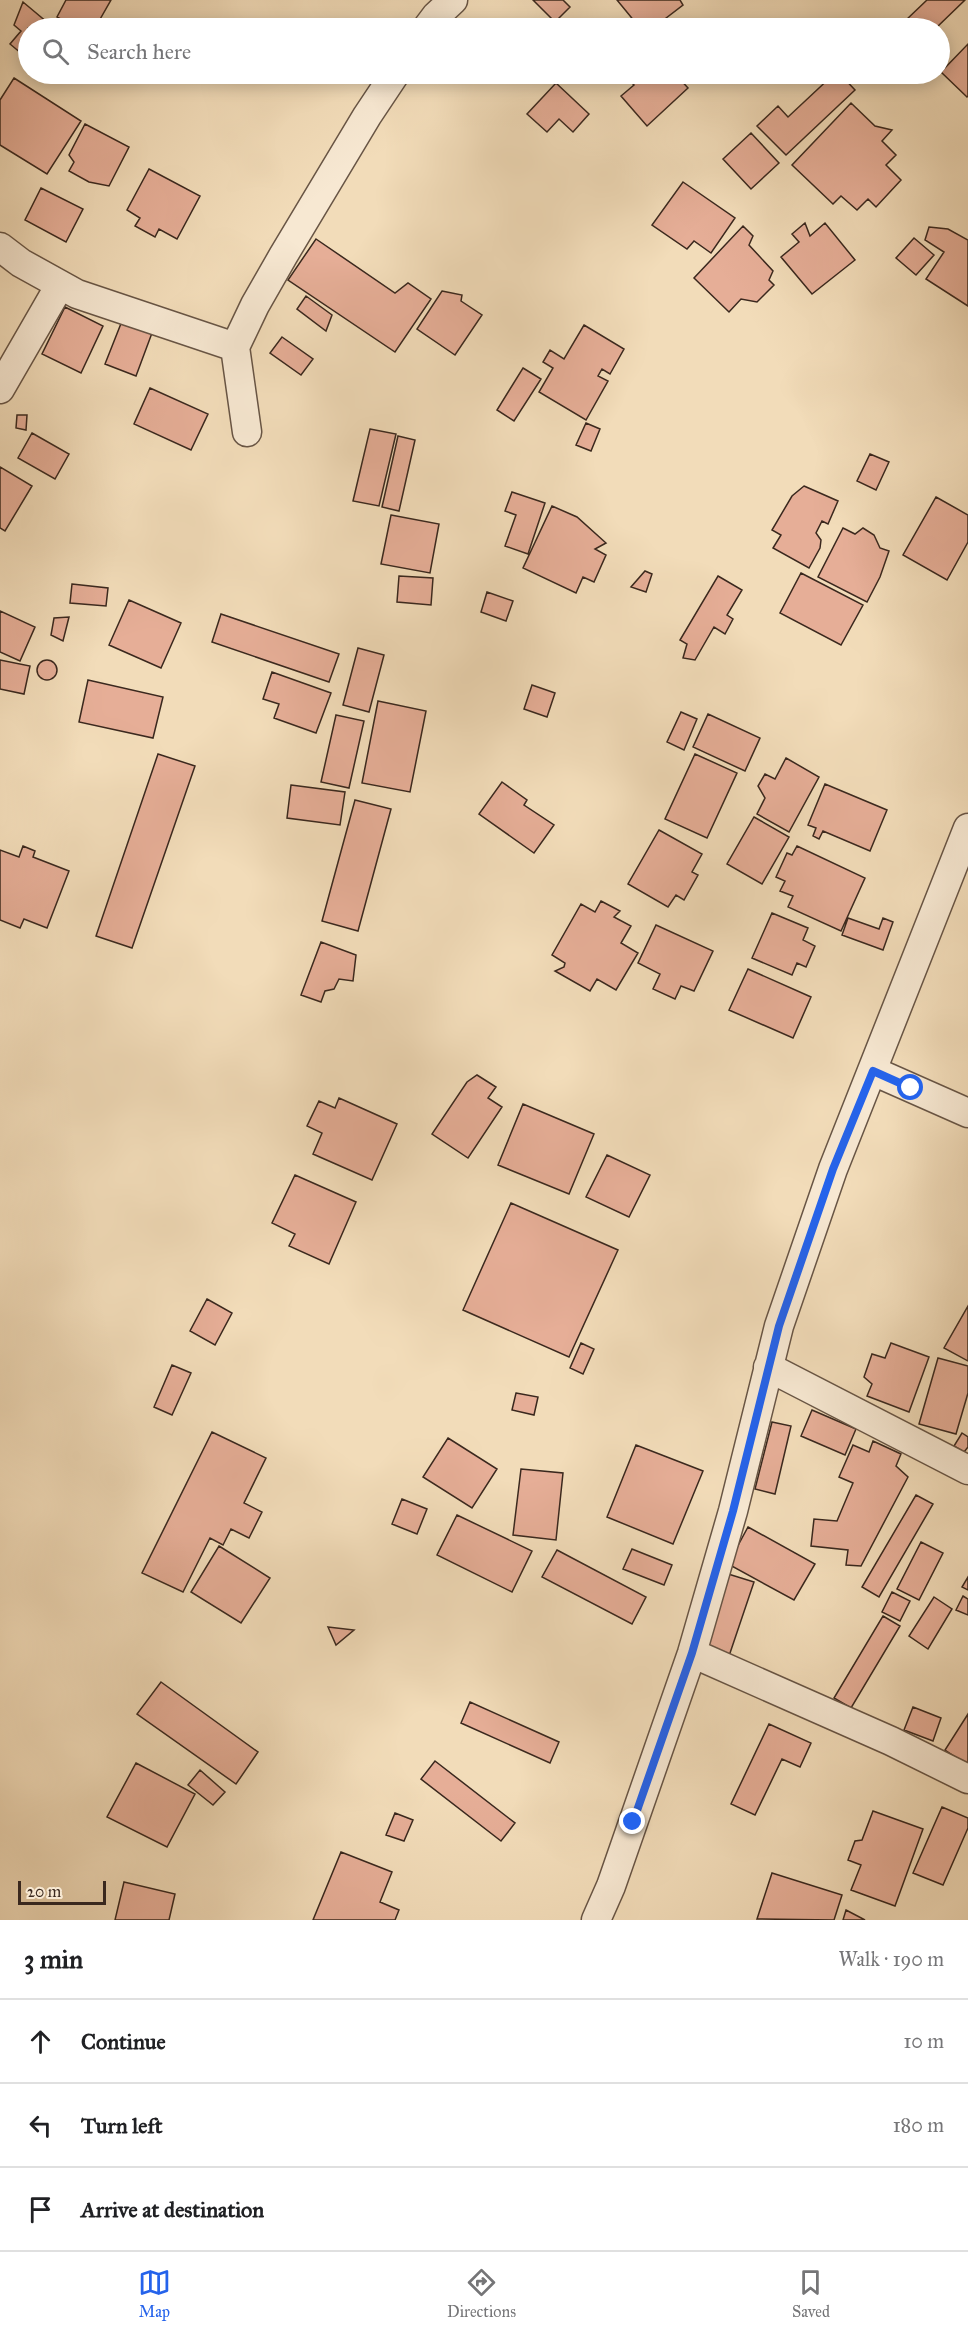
<!DOCTYPE html>
<html lang="en">
<head>
<meta charset="utf-8">
<style>
	:root { --surface:#fff; --page:#f2f2f2; --text:#202124; --muted:#757577; --line:#e0e0e0; --accent:#2563eb }
	body { margin:0; font-family:"IM FELL Great Primer",serif; background:var(--page); color:var(--text) }
	.scale { position:absolute; left:18px; bottom:15px; width:88px; box-sizing:border-box; padding-left:6px; border:3px solid #3a281e; border-top:0; font-size:16px; line-height:21px; white-space:nowrap; color:#3a281e; -webkit-text-stroke:4px #f7e8d2; paint-order:stroke }
	.stop { position:absolute; width:18px; height:18px; margin:-14px; border:4px solid #2563eb; border-radius:50%; background:#fff }
	.stop.end { background:#2563eb; border-color:#fff; box-shadow:0 2px 6px #0008 }
	.list { margin:0; padding:0; list-style:none }
	h2 { display:flex; justify-content:space-between; align-items:center; height:78px; margin:0; padding:0 24px; font-size:26px }
	h2 small { font-size:20px; font-weight:400; color:var(--muted) }
	.list li { display:grid; grid-template-columns:39px 1fr auto; gap:18px; align-items:center; box-sizing:border-box; height:84px; padding:0 24px; border-top:2px solid var(--line) }
	.list b { display:block; font-size:22px; white-space:nowrap }
	.list em { font-size:20px; font-style:normal; color:var(--muted) }
	.icon { flex:none; width:33px; height:33px; fill:none; stroke:currentColor; stroke-width:2; stroke-linecap:round; stroke-linejoin:round }
	.map { position:relative; flex:none; width:968px; height:1920px; overflow:hidden }
	.search { position:absolute; background:var(--surface); box-shadow:0 3px 15px #0003; left:18px; right:18px; top:18px; height:66px; display:flex; align-items:center; gap:15px; box-sizing:border-box; padding:0 21px; border-radius:33px; color:var(--muted); font-size:22px }
	.sheet { height:330px; background:var(--surface) }
	nav { display:flex; justify-content:space-around; align-items:center; box-sizing:border-box; height:84px; border-top:2px solid var(--line); background:var(--surface); font-size:16px; color:var(--muted) }
	nav a { display:grid; justify-items:center; gap:3px }
	nav .on { color:var(--accent) }
	.map>svg:first-child { display:block }
	.building { fill:#e6ae97; stroke:#3a281e; stroke-width:1.5 }
	.lines { fill:none; stroke-linecap:round; stroke-linejoin:round }
	.street-casing { stroke:#685545; stroke-width:31 }
	.street { stroke:#f7e8d2; stroke-width:28 }
	.route { stroke:#2563eb; stroke-width:8 }
</style>
</head>
<body>
<div class="map">
<svg width="968" height="1920" viewBox="0 0 968 1920">
	<rect width="100%" height="100%" fill="#f2dcb9"/>
	<filter id="stains"><feTurbulence type="fractalNoise" baseFrequency=".00333" numOctaves="4"/><feColorMatrix values="0 0 0 0 .2 0 0 0 0 .09 0 0 0 0 .02 0 0 0 .5 -.17"/></filter>
	<radialGradient id="worn" r=".72"><stop offset=".6" stop-color="#630" stop-opacity="0"/><stop offset="1" stop-color="#630" stop-opacity=".3"/></radialGradient>
	<!-- building -->
	<path class="building" d="M66 0H111L95 28H77L57 17Z
		M533 0H563L570 7 555 22Z
		M617 0H680L683 5 653 28H640Z
		M927 0H965L936 28H912L905 21Z
		M23 2 48 23 46 28H28V59L10 44 21 31 14 25Z
		M968 44V96L967 97 941 72Z
		M73 74H90L84 82Z
		M623 74H667L673 81 678 77 688 88 647 126 621 96 634 85Z
		M834 74H840L855 90 786 155 757 126 778 106 788 117Z
		M14 78 81 121 47 174 0 145V100Z
		M556 83 589 114 573 132 559 119 547 132 527 114Z
		M851 103 875 126 892 130 882 141 896 155 886 165 901 180 876 207 868 199 857 210 841 196 833 204 792 165Z
		M85 124 129 147 109 186 89 182 69 171 74 162 69 155Z
		M751 133 779 163 751 189 723 159Z
		M149 169 200 196 177 239 159 229 155 237 135 226 140 218 127 210Z
		M683 182 735 218 711 253 694 241 687 249 652 225Z
		M41 188 83 209 66 242 25 220Z
		M805 223 810 236 825 223 855 260 812 294 781 257 799 242 792 234Z
		M743 226 753 236 749 245 773 271 769 280 774 285 757 302 741 299 729 312 694 278Z
		M929 227 948 229 968 240V306L926 279 944 252 925 240Z
		M914 238 934 255 916 275 896 258Z
		M316 239 395 293 408 283 431 299 395 352 288 280Z
		M442 291 462 295 461 301 482 315 455 355 417 329Z
		M306 296 332 315 326 331 297 309Z
		M65 307 103 326 81 373 42 354Z
		M122 321 152 333 136 376 105 364Z
		M584 325 624 349 610 374 602 369 598 376 608 381 586 420 539 392 553 368 543 362 550 350 564 359Z
		M282 337 313 359 301 375 270 353Z
		M523 368 541 379 514 421 497 410Z
		M150 388 208 414 191 450 134 424Z
		M17 415H27L26 430 16 428Z
		M586 423 600 429 591 451 576 445Z
		M370 429 396 434 379 506 353 501Z
		M32 433 69 454 55 479 18 458Z
		M398 436 415 440 399 511 382 507Z
		M870 454 889 462 876 490 857 481Z
		M0 467 32 486 5 531 0 528Z
		M804 486 838 501 828 524 822 521 816 533 821 540 820 548 809 568 773 548 781 535 772 530 792 496Z
		M512 492 545 503 528 554 505 546 516 515 505 511Z
		M936 497 968 515V542L947 580 903 555Z
		M552 506 577 517 606 543 595 549 606 555 594 582 583 577 576 593 523 568Z
		M391 515 439 524 430 573 381 564Z
		M843 528 855 534 863 528 874 535 880 548 889 551 880 577 867 602 818 577Z
		M645 571 652 574 646 592 631 587Z
		M801 573 863 605 841 645 780 613Z
		M399 576 433 578 431 605 397 602Z
		M718 576 742 590 727 615 733 619 725 634 714 627 695 660 683 658 687 644 680 640Z
		M72 584 108 588 106 606 70 603Z
		M487 592 513 601 506 621 481 612Z
		M129 600 181 623 161 668 109 645Z
		M0 611 35 627 20 661 0 652Z
		M221 614 339 654 329 682 212 642Z
		M69 617 63 641 51 635 54 618Z
		M358 648 384 655 369 712 343 705Z
		M0 660 30 666 24 694 0 689Z
		M37 670a10 10 0 1 1 20 0a10 10 0 1 1-20 0Z
		M272 672 331 693 316 733 274 718 279 704 263 699Z
		M88 680 163 697 153 738 79 722Z
		M532 685 555 693 547 717 524 709Z
		M378 701 426 711 410 792 362 783Z
		M681 712 697 719 684 750 667 742Z
		M708 714 760 738 745 771 693 747Z
		M336 715 364 721 349 788 321 782Z
		M158 754 195 766 132 948 96 936Z
		M695 754 737 773 707 838 665 819Z
		M786 758 819 777 789 832 757 814 765 798 758 786 765 774 775 779Z
		M502 782 527 800 524 805 554 825 534 853 479 814Z
		M825 784 887 810 870 851 823 831 819 839 813 836 816 828 808 825Z
		M291 785 345 792 340 825 287 818Z
		M355 800 391 809 358 931 322 921Z
		M754 817 789 837 762 884 727 864Z
		M659 830 702 854 692 872 698 875 684 900 676 895 668 907 628 884Z
		M23 846 35 851 33 857 69 871 47 928 24 919 20 928 0 920V850L19 857Z
		M797 846 865 878 841 931 788 907 793 896 780 891 785 881 776 877 787 853 792 855Z
		M601 901 620 911 614 917 631 926 621 943 638 953 616 990 597 979 590 991 555 971 564 967 565 963 552 955 581 904 595 912Z
		M772 913 808 928 803 940 815 946 806 967 797 963 792 975 752 958Z
		M848 918 879 929 883 918 893 922 883 950 842 935Z
		M656 925 713 951 694 991 681 986 675 999 653 989 660 974 638 963Z
		M321 942 356 955 353 981 339 979 334 989 325 991 321 1002 301 995Z
		M748 969 811 997 793 1038 729 1010Z
		M477 1075 496 1087 488 1098 502 1107 468 1158 432 1134 467 1082Z
		M339 1098 397 1124 372 1180 313 1154 322 1133 307 1126 319 1101 335 1108Z
		M523 1104 594 1134 569 1194 498 1165Z
		M607 1155 650 1175 629 1217 586 1197Z
		M295 1175 356 1202 329 1264 289 1246 295 1234 272 1223Z
		M511 1203 618 1250 569 1357 463 1310Z
		M207 1299 232 1313 215 1345 190 1331Z
		M968 1306V1361L944 1348Z
		M581 1343 594 1349 583 1374 570 1368Z
		M891 1343 929 1357 909 1412 867 1396 872 1384 864 1377 872 1354 885 1358Z
		M938 1358 968 1366V1393L956 1434 919 1424Z
		M172 1365 191 1373 172 1415 154 1407Z
		M516 1393 538 1397 534 1415 512 1410Z
		M812 1410 856 1429 845 1455 801 1436Z
		M772 1422 791 1426 775 1494 755 1489Z
		M212 1432 266 1458 244 1503 262 1512 249 1538 231 1529 223 1545 210 1538 183 1592 142 1573Z
		M962 1433 968 1437V1447L964 1452 954 1446Z
		M448 1438 497 1469 472 1508 423 1477Z
		M873 1441 901 1454 896 1466 908 1477 861 1566 846 1565 848 1550 811 1546 814 1519 837 1521 853 1483 839 1477 853 1445 869 1452Z
		M636 1445 703 1471 673 1544 607 1517Z
		M521 1469 563 1473 556 1540 513 1535Z
		M916 1495 933 1504 879 1597 862 1587Z
		M402 1499 427 1509 417 1534 392 1524Z
		M457 1515 532 1551 512 1592 437 1555Z
		M748 1527 815 1564 794 1600 728 1564Z
		M921 1542 943 1553 919 1600 897 1589Z
		M219 1546 270 1578 241 1623 191 1592Z
		M632 1549 672 1565 664 1585 623 1569Z
		M557 1550 646 1597 632 1624 542 1577Z
		M725 1573 754 1582 729 1656 700 1647Z
		M968 1577V1590L962 1587Z
		M892 1592 910 1601 900 1621 882 1612Z
		M963 1596 968 1599V1615L956 1610Z
		M934 1597 952 1609 928 1649 909 1636Z
		M883 1616 900 1626 851 1708 834 1698Z
		M328 1627 354 1630 336 1645Z
		M161 1682 258 1752 236 1784 137 1714Z
		M470 1702 559 1742 550 1763 461 1723Z
		M913 1707 941 1718 933 1741 904 1730Z
		M968 1714V1763L967 1765 945 1750Z
		M769 1724 811 1743 800 1767 782 1759 755 1815 731 1804Z
		M435 1761 515 1823 501 1841 421 1779Z
		M136 1763 195 1794 167 1847 107 1817Z
		M200 1770 225 1792 213 1805 188 1785Z
		M942 1807 968 1818V1828L943 1885 913 1873Z
		M873 1811 923 1829 895 1906 851 1890 861 1865 848 1860 855 1841 862 1840Z
		M395 1813 413 1820 404 1841 386 1835Z
		M341 1852 392 1872 380 1902 399 1910 395 1920H313Z
		M772 1873 842 1895 834 1920 757 1919Z
		M124 1882 175 1894 169 1920H115Z
		M846 1910 865 1920H843Z"/>
	<g class="lines">
		<defs>
			<path id="street" d="M427 28 436 16 453 0
				M0 247 21 263 77 294 235 347
				M0 389 60 285
				M247 432 235 347 255 305 283 256 367 116 395 74
				M873 1071 968 1113
				M768 1367 968 1470
				M692 1653 891 1741 968 1779
				M596 1920 611 1886 692 1653 733 1511 779 1326 833 1169 968 828"/>
		</defs>
		<!-- street casing -->
		<use href="#street" class="street-casing"/>
		<!-- street -->
		<use href="#street" class="street"/>
	</g>
	<g class="lines">
		<!-- route -->
		<path class="route" d="M633 1822 692 1653 733 1511 779 1326 833 1169 873 1071 911 1088"/>
	</g>
	<rect width="100%" height="100%" filter="url(#stains)"/>
	<rect width="100%" height="100%" fill="url(#worn)"/>
</svg>
<div class="scale">20 m</div>
<div class="stop" style="left:911px;top:1088px"></div>
<div class="stop end" style="left:633px;top:1822px"></div>
<div class="search"><svg class="icon" aria-label="search" viewBox="0 0 24 24"><circle cx="10" cy="10" r="6"/><path d="M15 15l6 6"/></svg>Search here</div>
</div>
<section class="sheet">
<h2>3 min<small>Walk · 190 m</small></h2>
<ul class="list">
<li><svg class="icon" aria-label="ahead" viewBox="0 0 24 24"><path d="M12 20V5M6 11l6-6 6 6"/></svg><div><b>Continue</b></div><em>10 m</em></li>
<li><svg class="icon" aria-label="left" viewBox="0 0 24 24"><path d="M17 20v-9H6M10 6l-5 5 5 5"/></svg><div><b>Turn left</b></div><em>180 m</em></li>
<li><svg class="icon" aria-label="arrive" viewBox="0 0 24 24"><path d="M6 21V4h12l-3 4 3 4H6"/></svg><div><b>Arrive at destination</b></div></li>
</ul>
</section>
<nav>
<a class="on"><svg class="icon" aria-label="map" viewBox="0 0 24 24"><path d="M3 6l6-2 6 2 6-2v14l-6 2-6-2-6 2zM9 4v14M15 6v14"/></svg>Map</a>
<a><svg class="icon" aria-label="directions" viewBox="0 0 24 24"><path d="M12 3l9 9-9 9-9-9zM9 14v-3h6M13 9l2 2-2 2"/></svg>Directions</a>
<a><svg class="icon" aria-label="saved" viewBox="0 0 24 24"><path d="M7 4h10v16l-5-4-5 4z"/></svg>Saved</a>
</nav>
</body>
</html>
